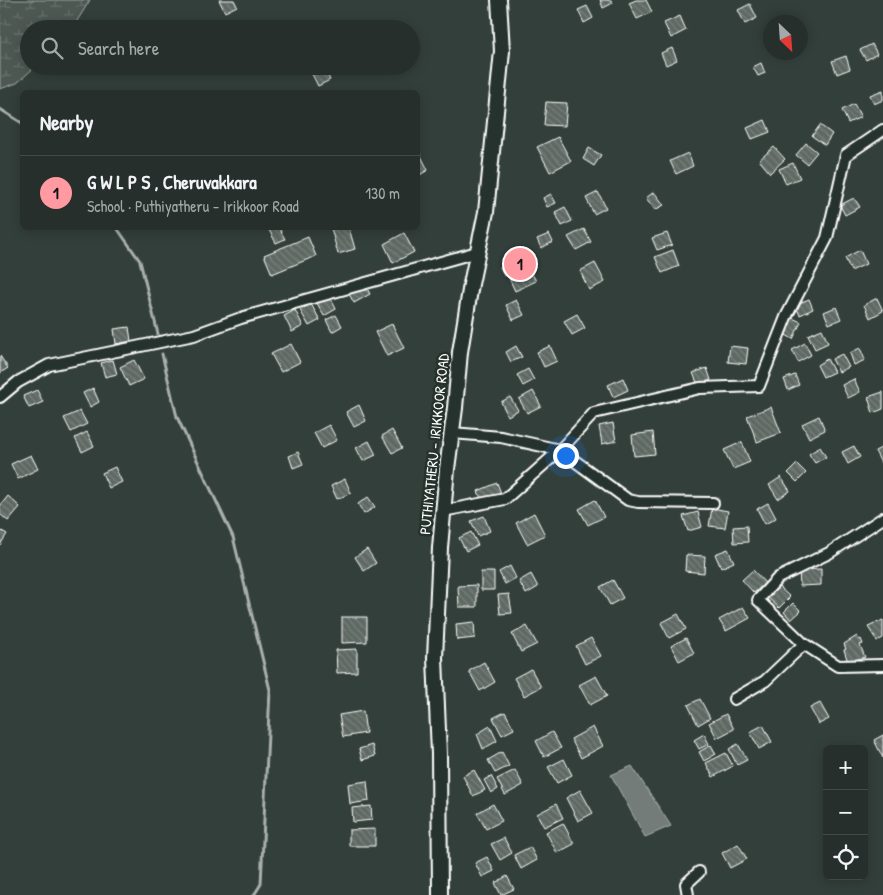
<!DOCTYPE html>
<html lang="en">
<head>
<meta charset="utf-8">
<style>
	:root { --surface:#262f2c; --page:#323b38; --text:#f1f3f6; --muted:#a4a9a9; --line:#424a48; --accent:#ff9aa2 }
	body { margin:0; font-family:"Patrick Hand",sans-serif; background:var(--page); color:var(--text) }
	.controls { position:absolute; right:15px; bottom:15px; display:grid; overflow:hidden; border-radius:8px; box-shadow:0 2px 12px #0003 }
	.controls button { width:45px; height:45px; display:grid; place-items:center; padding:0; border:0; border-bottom:1px solid var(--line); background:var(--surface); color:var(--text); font:25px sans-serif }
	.compass { position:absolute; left:763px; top:15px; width:45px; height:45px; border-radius:50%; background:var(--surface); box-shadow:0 2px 12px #0003; rotate:155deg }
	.you { position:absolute; left:565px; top:455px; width:18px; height:18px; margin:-12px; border:4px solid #fff; border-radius:50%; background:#1a73e8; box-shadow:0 0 0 8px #1a73e833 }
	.badge { display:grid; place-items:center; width:32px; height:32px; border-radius:50%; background:var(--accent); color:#111; font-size:16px; font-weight:700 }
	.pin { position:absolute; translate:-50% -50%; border:2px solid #fff; box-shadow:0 1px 5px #0006 }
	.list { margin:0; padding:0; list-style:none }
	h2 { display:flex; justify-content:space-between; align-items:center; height:65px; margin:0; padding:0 20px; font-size:21px }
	h2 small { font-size:16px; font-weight:400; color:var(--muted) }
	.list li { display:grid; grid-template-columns:32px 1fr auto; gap:15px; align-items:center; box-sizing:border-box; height:75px; padding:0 20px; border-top:1px solid var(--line) }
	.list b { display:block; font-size:19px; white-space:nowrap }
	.list p { margin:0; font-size:16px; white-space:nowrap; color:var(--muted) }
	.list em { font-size:16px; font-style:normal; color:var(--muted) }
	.icon { flex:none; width:28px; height:28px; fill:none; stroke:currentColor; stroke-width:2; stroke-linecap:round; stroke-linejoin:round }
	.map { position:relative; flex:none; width:883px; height:895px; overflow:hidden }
	.search { position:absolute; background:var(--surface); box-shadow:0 2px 12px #0003; left:20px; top:20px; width:400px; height:55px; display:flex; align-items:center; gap:12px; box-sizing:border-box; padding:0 18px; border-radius:28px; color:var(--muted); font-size:19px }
	.panel { position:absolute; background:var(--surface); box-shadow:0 2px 12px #0003; left:20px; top:90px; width:400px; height:140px; border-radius:8px }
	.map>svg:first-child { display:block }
	.wetland { fill:url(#wetland-marsh); stroke:#a6aca9 }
	.water { fill:#737b78; stroke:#abb0ae }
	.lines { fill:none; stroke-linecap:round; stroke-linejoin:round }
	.stream { stroke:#abb0ae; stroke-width:3 }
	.building { fill:url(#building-back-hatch); stroke:#fff }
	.street-casing { stroke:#fff; stroke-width:14 }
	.secondary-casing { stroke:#fff; stroke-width:18 }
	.street { stroke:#26332d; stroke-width:10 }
	.secondary { stroke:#26332d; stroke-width:14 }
	.labels { text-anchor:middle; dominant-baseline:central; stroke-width:5; stroke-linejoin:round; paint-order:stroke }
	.street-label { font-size:15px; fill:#fff; stroke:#26332d }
</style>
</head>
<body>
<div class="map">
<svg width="883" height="895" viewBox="0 0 883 895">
	<defs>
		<pattern id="wetland-marsh" width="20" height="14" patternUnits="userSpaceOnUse" patternTransform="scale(1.25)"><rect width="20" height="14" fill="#4d5853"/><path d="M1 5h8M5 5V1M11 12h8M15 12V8" fill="none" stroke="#68716d"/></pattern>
		<pattern id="building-back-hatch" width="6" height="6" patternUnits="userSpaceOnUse" patternTransform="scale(1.25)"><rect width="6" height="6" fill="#5f6964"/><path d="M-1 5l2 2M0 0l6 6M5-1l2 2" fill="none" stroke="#77807b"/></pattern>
	</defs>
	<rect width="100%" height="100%" fill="#333f3a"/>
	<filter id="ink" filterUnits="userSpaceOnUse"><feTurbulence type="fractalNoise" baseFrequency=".02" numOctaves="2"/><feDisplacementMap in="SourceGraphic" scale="10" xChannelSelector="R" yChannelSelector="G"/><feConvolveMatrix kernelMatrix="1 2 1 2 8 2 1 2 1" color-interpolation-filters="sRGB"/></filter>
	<g filter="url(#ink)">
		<!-- wetland -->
		<path class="wetland" d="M0 0H90L72 29H29V66H36L17 83 0 89Z"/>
		<!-- water -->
		<path class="water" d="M632 766 671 826 645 837 611 775Z"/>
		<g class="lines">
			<!-- stream -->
			<path class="stream" d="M0 109 22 123
				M117 228 140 261 158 334
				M162 354 177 417 233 537 270 690 261 884 254 895"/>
		</g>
		<!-- building -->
		<path class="building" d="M219 0H234L237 6 225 12Z
			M600 0H611L613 3 603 8Z
			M636 0H646L652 12 637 19 629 3Z
			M750 4 757 18 745 24 738 10Z
			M587 6 593 18 584 23 578 10Z
			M680 16 686 30 671 38 664 23Z
			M872 44 877 54 866 60 860 50Z
			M672 48 677 60 666 65 661 53Z
			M846 56 850 69 837 74 832 61Z
			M761 63 765 73 758 76 753 67Z
			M324 68 330 80 318 86 312 74Z
			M883 90V100L874 104 870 95Z
			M546 102 567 103 565 126 544 125Z
			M854 104 861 117 848 123 842 110Z
			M765 120 770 132 752 139 747 128Z
			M820 125 832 134 825 145 812 136Z
			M558 137 571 161 550 172 537 147Z
			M806 143 817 152 807 164 796 155Z
			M774 147 785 159 770 173 759 160Z
			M589 148 601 155 594 166 583 159Z
			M418 150 428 170 418 176Z
			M688 153 693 166 676 174 670 161Z
			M793 163 800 178 786 184 779 169Z
			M598 192 606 208 594 214 586 198Z
			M654 192 664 205 655 210 646 198Z
			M551 194 556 203 547 207 543 198Z
			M854 198 860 207 845 215 840 205Z
			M565 207 572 221 562 226 555 212Z
			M275 228H279L285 239 276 243 269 230Z
			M331 228H349L355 249 338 254Z
			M584 229 591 242 576 250 568 237Z
			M404 233 414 252 393 263 384 244Z
			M667 233 672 245 657 250 652 238Z
			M549 234 553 242 541 248 537 239Z
			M308 237 316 256 272 274 264 255Z
			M673 250 679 266 662 273 655 257Z
			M860 250 866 264 851 271 845 258Z
			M512 262 516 270 504 276 500 267Z
			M595 263 605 282 589 290 580 271Z
			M529 268 536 281 515 291 509 278Z
			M365 285 370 294 354 303 349 294Z
			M330 297 336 309 324 316 317 303Z
			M877 298 883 311 870 318 864 305Z
			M809 299 813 309 800 315 795 305Z
			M516 300 524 315 513 320 506 305Z
			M311 304 320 320 309 326 300 310Z
			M836 307 841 319 829 324 824 312Z
			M295 310 303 326 292 332 284 316Z
			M577 314 585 328 572 335 564 321Z
			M336 315 342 326 332 332 326 320Z
			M790 317 801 322 793 339 782 333Z
			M392 324 404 348 387 356 375 332Z
			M129 327 131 341 116 344 114 329Z
			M822 329 828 343 815 349 808 335Z
			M805 343 811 355 798 362 792 350Z
			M291 344 300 362 281 372 271 354Z
			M516 346 522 357 511 362 506 352Z
			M550 346 557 361 544 367 537 352Z
			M730 346 748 348 746 364 728 362Z
			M860 348 865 360 854 365 850 353Z
			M842 354 849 367 839 372 832 359Z
			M0 356 8 368 0 373Z
			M827 359 834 372 823 377 817 365Z
			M113 360 117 374 105 377 101 363Z
			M134 360 144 379 129 386 120 367Z
			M707 368 711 380 698 385 693 373Z
			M528 369 534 380 523 386 517 375Z
			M795 375 799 385 788 390 784 379Z
			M623 378 628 390 613 397 608 385Z
			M854 379 860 392 848 398 842 385Z
			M93 388 99 402 90 407 83 393Z
			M37 390 43 402 29 408 23 396Z
			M533 391 541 406 527 413 519 399Z
			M883 392V409L873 413 868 397Z
			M510 397 518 410 508 416 501 402Z
			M359 405 366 421 354 427 346 412Z
			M771 407 781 433 757 442 747 416Z
			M80 411 87 424 71 432 64 418Z
			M819 416 825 430 809 438 802 424Z
			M613 423 616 441 602 444 599 426Z
			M329 425 337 440 322 448 314 433Z
			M392 430 402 448 392 453 382 436Z
			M87 432 94 446 82 452 75 438Z
			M653 432 655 454 634 456 632 435Z
			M369 441 376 455 363 461 356 448Z
			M742 442 750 462 733 469 724 450Z
			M854 446 860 457 848 464 842 452Z
			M820 447 826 457 815 463 809 454Z
			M883 447V465H882L875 451Z
			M298 452 303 464 293 468 289 456Z
			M31 455 38 469 18 479 11 464Z
			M797 464 806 473 797 482 788 473Z
			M115 467 122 482 109 488 102 473Z
			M781 477 790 491 778 499 769 485Z
			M345 479 351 493 337 499 331 486Z
			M497 483 501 493 482 501 478 491Z
			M8 496 20 507 8 521 0 514V506Z
			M368 497 375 507 364 514 358 504Z
			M595 500 604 517 588 525 579 509Z
			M768 503 776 518 765 524 757 509Z
			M712 508 728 511 725 528 709 526Z
			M698 512 702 527 688 531 683 516Z
			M534 513 545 535 527 544 516 523Z
			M484 516 490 531 478 536 471 521Z
			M747 526 748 542 734 543 733 527Z
			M0 530 7 534 0 545Z
			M471 532 478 545 466 551 459 538Z
			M367 549 376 563 364 571 355 557Z
			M728 549 734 562 721 568 715 554Z
			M686 555 705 556 704 573 685 571Z
			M510 566 516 578 505 584 499 572Z
			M821 569V585L800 586 799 570Z
			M753 570 765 583 754 593 742 580Z
			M481 572H494V590H481Z
			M531 574 538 587 526 594 519 581Z
			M613 580 623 598 610 605 600 587Z
			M477 585V607H459L458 586Z
			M779 587 790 597 779 608 768 598Z
			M509 594 512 613 500 614 498 595Z
			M793 603 801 611 791 620 784 612Z
			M743 607 750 618 726 631 719 620Z
			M678 614 686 629 669 638 661 623Z
			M342 617H367V642L342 643Z
			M883 620V638L877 641 868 627Z
			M474 622 475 638 457 640 456 624Z
			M527 626 537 644 521 652 512 634Z
			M857 636 859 640 861 639 863 644 860 645 865 657 848 662 844 650 846 649 844 644Z
			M591 638 601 656 585 664 576 646Z
			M686 638 694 653 679 661 671 646Z
			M357 649V672L337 673 336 650Z
			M484 662 495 682 480 691 469 671Z
			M531 669 541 687 524 696 514 678Z
			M596 676 607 696 590 705 579 685Z
			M700 699 710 718 698 725 688 705Z
			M820 703 829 719 819 724 810 708Z
			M363 711 366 733 343 737 339 715Z
			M505 712 514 729 502 735 493 718Z
			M726 714 734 729 717 738 709 723Z
			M763 725 772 742 759 749 750 732Z
			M490 726 497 741 483 749 477 734Z
			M593 727 603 746 581 758 571 739Z
			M552 732 561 748 544 757 536 741Z
			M704 734 709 744 699 749 694 740Z
			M883 735V758L874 740Z
			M738 744 747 760 737 765 729 749Z
			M372 745 375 756 362 760 359 749Z
			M711 745 716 754 704 761 699 752Z
			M502 752 509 766 495 773 488 760Z
			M726 753 733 766 713 777 706 763Z
			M564 759 572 775 557 783 548 767Z
			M474 770 485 790 473 796 463 776Z
			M515 770 523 785 505 795 497 779Z
			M491 776 498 789 491 793 484 780Z
			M367 781 369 801 350 804 348 784Z
			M580 790 593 813 578 821 566 798Z
			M493 804 502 821 486 829 477 813Z
			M556 804 563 818 544 827 537 814Z
			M371 806 372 820 353 822 352 808Z
			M563 823 574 844 557 853 546 832Z
			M375 829V846H349V830Z
			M504 838 512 853 500 860 491 844Z
			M738 844 747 859 730 868 722 853Z
			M530 847 537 860 521 869 514 855Z
			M487 857 494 871 482 877 475 863Z
			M507 876 514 889 501 895 495 883Z"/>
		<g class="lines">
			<defs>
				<path id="street" d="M0 397 18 382 49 365 194 335 241 318 477 252
					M452 433 501 437 560 450 628 500 638 502 713 503
					M443 511 505 499 560 450 594 413 700 388 759 386 786 317 827 238 846 155 883 130
					M883 518 829 553 778 578 758 600 804 644 838 666 883 665
					M734 699 765 681 804 644
					M688 895 686 884 699 872"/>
				<path id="secondary" d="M440 895 439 754 435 658 440 548 447 469 455 408 460 352 471 284 486 212 502 51 499 0"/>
			</defs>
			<!-- street casing -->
			<use href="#street" class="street-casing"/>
			<!-- secondary casing -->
			<use href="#secondary" class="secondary-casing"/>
			<!-- street -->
			<use href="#street" class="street"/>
			<!-- secondary -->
			<use href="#secondary" class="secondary"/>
		</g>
	</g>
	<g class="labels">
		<!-- street labels -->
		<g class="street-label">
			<text transform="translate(434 444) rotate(-84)">PUTHIYATHERU - IRIKKOOR ROAD</text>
		</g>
	</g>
</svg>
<div class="controls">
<button>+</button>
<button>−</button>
<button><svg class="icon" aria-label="locate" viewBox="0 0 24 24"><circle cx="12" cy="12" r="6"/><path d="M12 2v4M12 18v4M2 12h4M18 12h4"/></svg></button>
</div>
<svg class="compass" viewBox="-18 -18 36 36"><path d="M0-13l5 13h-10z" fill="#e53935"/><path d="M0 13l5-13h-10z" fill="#a4a9a9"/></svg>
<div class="you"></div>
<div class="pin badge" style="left:520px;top:264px">1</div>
<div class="search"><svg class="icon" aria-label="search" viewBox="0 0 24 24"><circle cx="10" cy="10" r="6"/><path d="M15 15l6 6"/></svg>Search here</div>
<section class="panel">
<h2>Nearby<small></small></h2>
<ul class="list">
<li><span class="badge">1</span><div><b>G W L P S , Cheruvakkara</b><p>School · Puthiyatheru - Irikkoor Road</p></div><em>130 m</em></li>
</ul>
</section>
</div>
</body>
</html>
